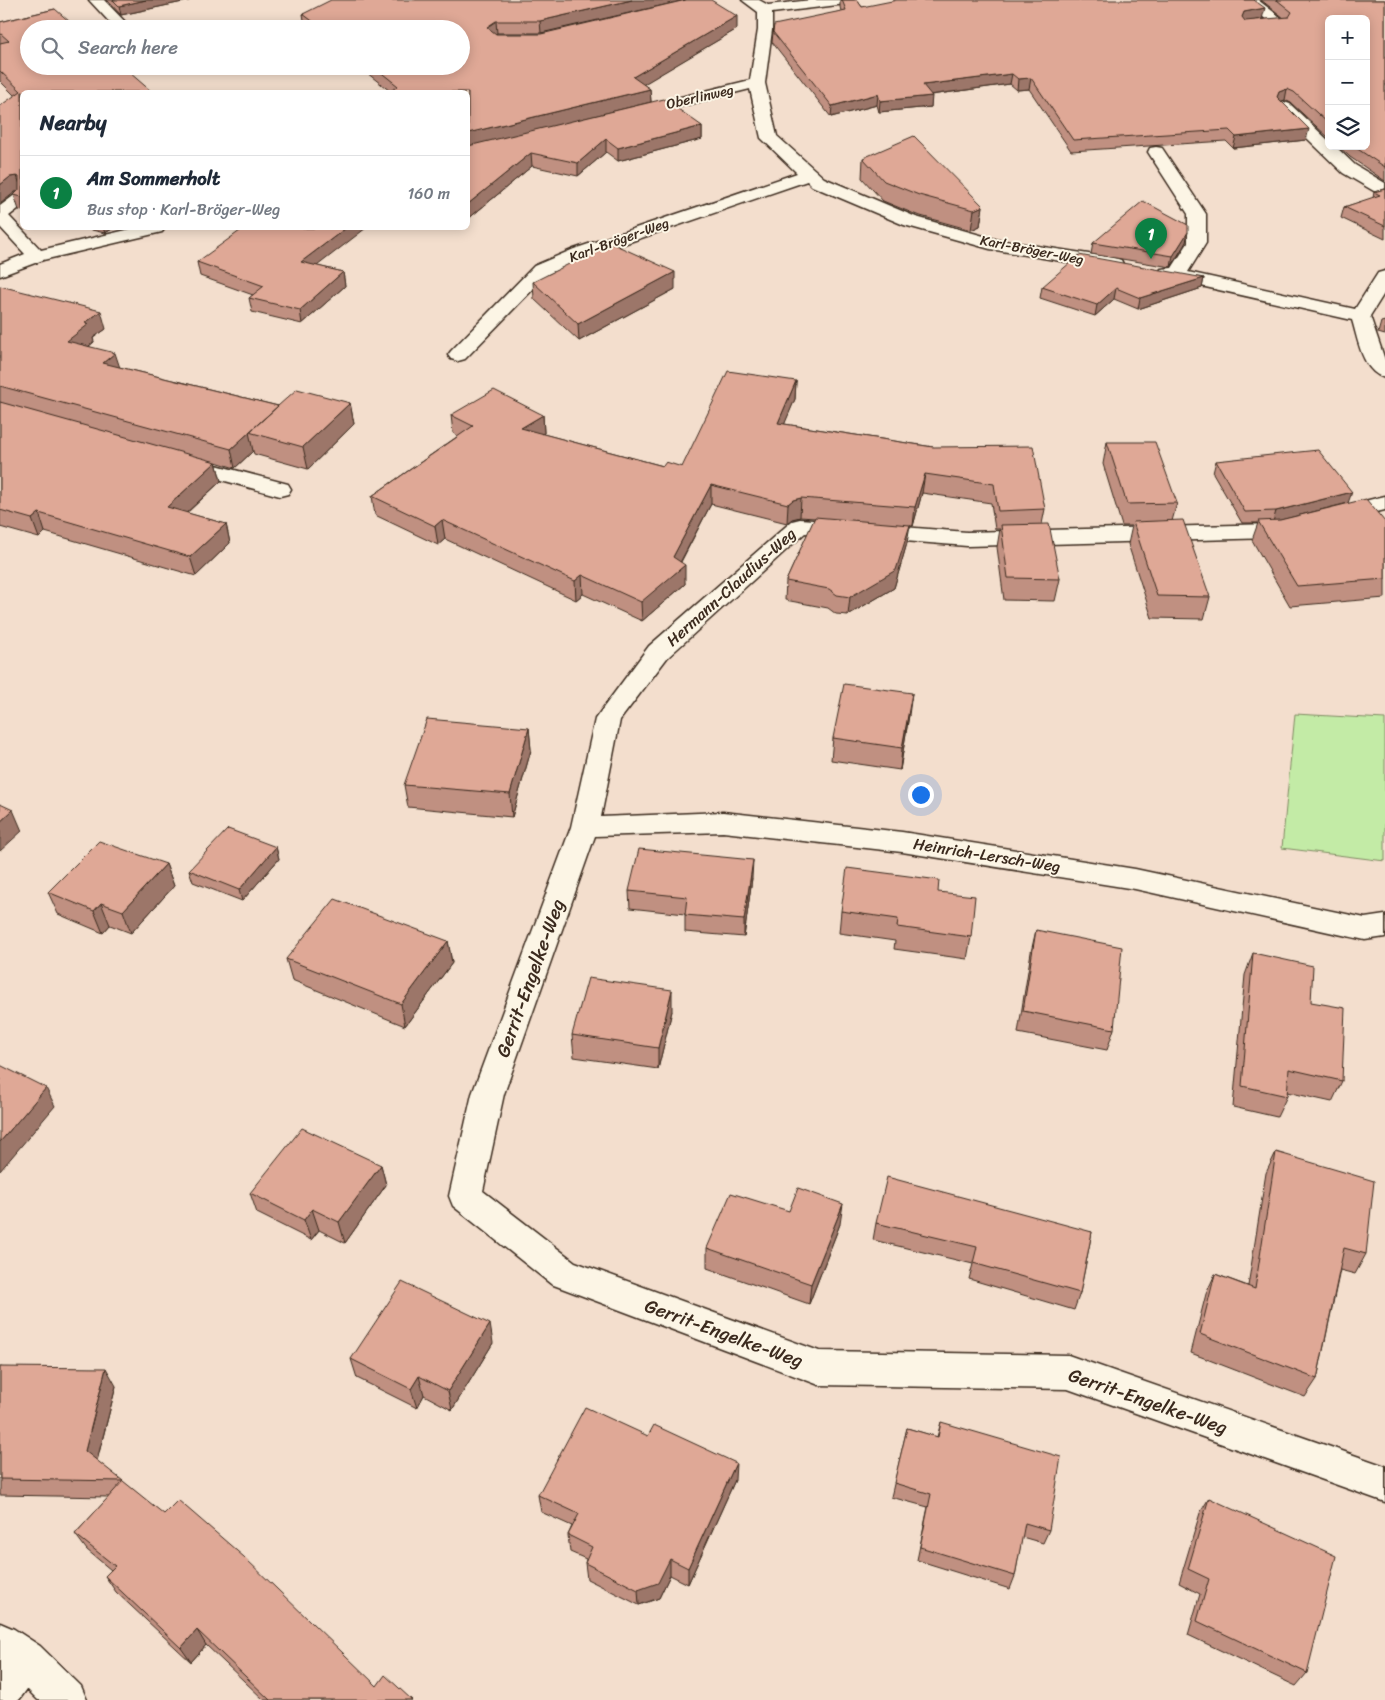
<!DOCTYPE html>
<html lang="en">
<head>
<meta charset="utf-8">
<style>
	:root { --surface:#fff; --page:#f6f6f7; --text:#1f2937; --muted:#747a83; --line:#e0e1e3; --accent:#0b8043 }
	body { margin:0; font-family:Sriracha,sans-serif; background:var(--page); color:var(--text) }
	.controls { position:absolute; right:15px; top:15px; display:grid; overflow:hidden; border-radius:8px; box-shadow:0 2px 12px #0003 }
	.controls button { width:45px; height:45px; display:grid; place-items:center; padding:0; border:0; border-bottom:1px solid var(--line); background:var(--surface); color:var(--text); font:25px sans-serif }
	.you { position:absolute; left:920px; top:794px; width:18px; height:18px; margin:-12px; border:4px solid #fff; border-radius:50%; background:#1a73e8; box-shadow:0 0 0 8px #1a73e833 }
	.badge { display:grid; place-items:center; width:32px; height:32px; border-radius:50%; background:var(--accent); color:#fff; font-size:16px; font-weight:700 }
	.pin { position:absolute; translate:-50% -41px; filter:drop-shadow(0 1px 2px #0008) }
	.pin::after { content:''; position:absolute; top:26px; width:18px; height:15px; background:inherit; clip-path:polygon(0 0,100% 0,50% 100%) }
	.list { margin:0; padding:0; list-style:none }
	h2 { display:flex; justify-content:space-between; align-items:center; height:65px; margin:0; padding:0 20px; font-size:21px }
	h2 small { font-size:16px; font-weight:400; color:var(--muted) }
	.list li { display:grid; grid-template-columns:32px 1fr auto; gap:15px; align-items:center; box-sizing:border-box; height:75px; padding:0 20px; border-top:1px solid var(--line) }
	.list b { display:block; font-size:19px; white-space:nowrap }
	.list p { margin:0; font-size:16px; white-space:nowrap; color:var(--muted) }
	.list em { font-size:16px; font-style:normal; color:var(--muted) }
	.icon { flex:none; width:28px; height:28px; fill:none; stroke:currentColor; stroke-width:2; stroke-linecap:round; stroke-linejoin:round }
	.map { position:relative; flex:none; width:1385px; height:1700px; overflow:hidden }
	.search { position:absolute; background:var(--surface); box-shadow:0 2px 12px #0003; left:20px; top:20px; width:450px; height:55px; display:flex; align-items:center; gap:12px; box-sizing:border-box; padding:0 18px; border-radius:28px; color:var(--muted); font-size:19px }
	.panel { position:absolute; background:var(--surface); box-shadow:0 2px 12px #0003; left:20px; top:90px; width:450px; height:140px; border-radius:8px }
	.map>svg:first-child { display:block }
	.green { fill:#c3eba6; stroke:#7f8a62 }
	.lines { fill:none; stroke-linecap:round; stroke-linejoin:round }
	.minor-casing { stroke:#3b2a1e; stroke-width:3 }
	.minor { fill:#fcf5e5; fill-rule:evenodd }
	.wall { fill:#c09081; stroke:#3b2a1e }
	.shaded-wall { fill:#9c7669; stroke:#3b2a1e }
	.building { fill:#dfa896; stroke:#3b2a1e }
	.labels { text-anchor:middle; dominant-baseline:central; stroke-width:4; stroke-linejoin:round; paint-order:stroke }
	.far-street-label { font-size:14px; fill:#3b2a1e; stroke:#fcf5e5 }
	.street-label { font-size:16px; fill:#3b2a1e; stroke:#fcf5e5 }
	.near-street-label { font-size:19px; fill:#3b2a1e; stroke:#fcf5e5 }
</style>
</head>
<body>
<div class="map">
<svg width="1385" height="1700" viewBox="0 0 1385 1700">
	<rect width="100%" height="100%" fill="#f3decd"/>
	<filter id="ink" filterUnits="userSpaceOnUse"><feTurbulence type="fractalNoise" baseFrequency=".02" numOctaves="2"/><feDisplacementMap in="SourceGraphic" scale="10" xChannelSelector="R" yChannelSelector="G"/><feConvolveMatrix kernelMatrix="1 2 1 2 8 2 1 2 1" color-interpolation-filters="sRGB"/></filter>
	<g filter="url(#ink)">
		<!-- green -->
		<path class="green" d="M1295 714 1385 719V861L1282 848Z"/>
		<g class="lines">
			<defs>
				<path id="minor" d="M89 0H104L132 29H116Z
					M742 0H759L768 5 811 0H853L851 3 846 4 772 13V30L765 83 777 136 824 178 916 217 998 240 1114 258 1121 260 1123 264 1121 268 1114 270 990 249 904 225 812 186 807 181 586 257 548 274 465 359 458 361 451 359 448 355 451 351 534 266 574 249 797 173 761 138 750 89 634 118 628 116 626 113 628 110 750 80 758 30V12Z
					M1241 0H1258L1288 23 1286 26C1274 29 1257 33 1245 30L1243 27 1245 24 1267 20Z
					M1284 102 1290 104 1329 141V146H1335L1355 165 1385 183V195L1379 194 1343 173 1278 110 1276 107 1278 104Z
					M1156 147 1162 148 1206 214V243L1188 272 1355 309 1378 273 1385 271V292L1370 316 1385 360V378C1362 372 1358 339 1352 320L1161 277 1159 273 1161 269 1172 268 1188 243V214L1148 152 1150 148Z
					M22 193V206L9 216 41 250 135 228H165L162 232 43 260 0 276V264L25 254 0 227V206L16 194Z
					M182 456 288 484 291 489 288 494 280 496 174 467 171 462 174 457Z
					M1385 496V510L1336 522 1328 520 1325 515 1328 510Z
					M800 519 967 532 1273 524 1292 519 1300 521 1303 526 1300 531 1273 538 967 546 805 533 667 658 620 720 601 817 723 812 902 832 1135 869 1365 918 1385 915V937L1365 940 1135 889 902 852 723 832 595 836 504 1094 483 1191 575 1262 819 1351 1068 1355 1385 1466V1502L1068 1389 819 1385 551 1284 453 1206 449 1196 472 1094 571 827 595 719 649 646 792 521Z
					M0 1623 14 1629 40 1646 81 1686 87 1700H38L27 1689 19 1700H0Z"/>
			</defs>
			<!-- minor casing -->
			<use href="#minor" class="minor-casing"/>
			<!-- minor -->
			<use href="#minor" class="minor"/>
		</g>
		<!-- wall -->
		<path class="wall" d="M107 0H192L121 15Z
			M686 0 541 33H497L496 34H541L737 29 643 84 650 89 651 102 702 126V139L618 161 606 152 578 176 532 166 468 219V92L390 91 358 66H461V29H309L305 26 303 14Z
			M840 0H857L862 7 1262 19 1255 20 1284 18 1261 0H1385V181L1350 157 1338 146H1366L1329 19V138L1291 103 1285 100 1282 101 1306 140 1233 148 1226 141 1071 151 1029 89 1017 90 1010 84 931 95V107L879 112 877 105 831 117 772 42 773 32 841 11 840 7Z
			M55 9 22 92V211L19 210 14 195 17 192H15L14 95 0 81V22Z
			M863 158 983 206 980 226 971 230 917 215 883 201 862 178Z
			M1385 189V239L1341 218 1344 207 1373 198 1374 192Z
			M83 228H114L105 233Z
			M1186 242 1171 267 1091 254 1093 243Z
			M197 262 317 266 343 272 345 286 302 324 252 312 249 298 253 295 200 276Z
			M1204 278 1202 288 1138 309 1114 299 1095 316 1040 298 1042 287Z
			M533 282 675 289 579 341 534 299Z
			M0 286 106 329 93 338 94 342 89 346 119 367 278 406 350 403 354 424 308 469 254 454 253 451 235 468 216 462 221 481 187 513 226 524 230 543 196 576 45 532 39 538 0 527Z
			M1385 321V335L1378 333 1381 322Z
			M796 381 795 399 784 424 933 447 1045 509 1042 524 1060 579 1055 601 1004 600 997 547 1000 529H995L991 503 922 493 913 526H909L907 543 894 588 848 615 836 614 828 608 785 600 786 581 815 518 800 517 792 519 787 523 711 504 681 562 685 584 642 621 583 594 576 600 445 539 438 545 375 515 372 496 458 436 453 433 451 415H543L544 433 543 434 663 466 682 467Z
			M1107 442 1177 503 1172 521 1210 597 1204 619 1152 618 1128 544 1132 526H1122L1103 464Z
			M1216 461 1348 503 1385 522V598L1290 606 1252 540 1258 523H1242L1213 473Z
			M909 715 900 770 831 760 833 738Z
			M529 728 531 750 512 817 408 807 404 785Z
			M276 847 279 859 242 901 193 882 189 870Z
			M166 864 174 886 131 933 110 925 103 933 58 914 48 892Z
			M752 878 744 937 685 932V914L630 908 629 891Z
			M938 892 971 937 967 959 894 949 895 941 839 933 841 911Z
			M1036 930 1114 1029 1107 1050 1018 1033 1031 952Z
			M448 941 452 963 405 1026 292 980 286 959Z
			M1253 953 1311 1002 1342 1081 1332 1102 1287 1092V1096L1277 1117 1233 1107 1245 975Z
			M672 1011 658 1069 574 1057 572 1035Z
			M1276 1152 1366 1254 1355 1274 1340 1270 1317 1379 1305 1397 1191 1353 1206 1294 1215 1274 1248 1286 1266 1173Z
			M381 1165 386 1185 345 1243 319 1230 311 1240 257 1213 250 1193Z
			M789 1211 840 1224 809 1304 707 1268V1248Z
			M876 1223 1092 1232 1080 1293 1074 1310 969 1279 973 1264 873 1240Z
			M493 1343 452 1410 424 1395 417 1408 357 1378 351 1359Z
			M0 1367 116 1386 97 1461 377 1686 412 1700H264L206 1645 191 1662 116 1592 105 1576 111 1570 87 1550 75 1534 109 1497 0 1495Z
			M941 1422 1049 1530 1043 1543 1022 1537 1015 1576 1010 1589 917 1560 928 1507 891 1497 907 1428 937 1437Z
			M735 1480 688 1584 670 1575 659 1598 639 1605 587 1579 585 1563 586 1559 570 1552 568 1535 572 1526 541 1512 538 1495Z
			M1209 1498 1307 1673 1296 1686 1188 1635 1200 1594 1179 1583 1200 1513Z"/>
		<!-- shaded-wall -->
		<path class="shaded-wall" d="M146 0H192L121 15 119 6Z
			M632 0H686L541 33 540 21Z
			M1265 8 1262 19 1241 23 1242 17 1244 12Z
			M737 16V29L634 90 633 77Z
			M496 21 497 33 488 40 487 27Z
			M1012 74 1010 84 922 96 923 85Z
			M1031 78 1029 89 1017 90 1018 79Z
			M650 89 651 102 468 147V133Z
			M1287 89 1285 100 1276 103 1277 97 1279 92Z
			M878 94 877 105 831 117 832 106Z
			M932 96 931 107 879 112 880 101Z
			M702 126V139L618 161V148Z
			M1309 129 1306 140 1233 148 1236 137Z
			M606 139V152L578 176V163Z
			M531 153 532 166 468 219V204Z
			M17 176 22 191 15 192 0 204V185L10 177Z
			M983 206 980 226 971 230 974 210Z
			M103 228H114L105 233Z
			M346 228H366L304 276 301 262Z
			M1188 232 1186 242 1171 267 1173 256Z
			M343 272 345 286 302 324 300 310Z
			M675 272V289L579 341 578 324Z
			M1204 278 1202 288 1138 309 1140 298Z
			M1116 288 1114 299 1095 316 1097 305Z
			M101 311 106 329 93 338 94 342 73 359 67 341 85 323Z
			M115 353 121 371 103 363Z
			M796 381 795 399 777 442 778 423Z
			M350 403 354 424 308 469 303 447Z
			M278 406 249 432 253 451 235 468 231 449Z
			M543 415 544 433 523 446 521 428Z
			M216 462 221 481 172 526 167 507Z
			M925 474 922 493 913 526 915 507Z
			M711 485V504L674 574 685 565V584L642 621 641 602 673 557Z
			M1352 492 1348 503 1273 522 1276 511Z
			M801 498 800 517 792 519 787 523 788 504 793 500Z
			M39 513 45 532 39 538 32 519Z
			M442 520 445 539 438 545 435 526Z
			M226 524 230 543 196 576 190 557Z
			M910 525 907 543 894 588 848 615 850 597Z
			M582 575 583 594 576 600 575 581Z
			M912 693 909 715 900 770 902 748Z
			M529 728 531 750 512 817 510 794Z
			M13 810 22 831 0 851V822Z
			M276 847 279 859 242 901 239 890Z
			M753 860 752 878 744 937V920Z
			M166 864 174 886 131 933 123 911Z
			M101 903 110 925 103 933 94 911Z
			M448 941 452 963 405 1026 401 1004Z
			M672 990V1011L658 1069V1048Z
			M46 1088 55 1106 0 1171V1142Z
			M381 1165 386 1185 345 1243 339 1222Z
			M843 1204 840 1224 809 1304 811 1284Z
			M312 1209 319 1230 311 1240 304 1220Z
			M490 1324 493 1343 452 1410 448 1391Z
			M106 1368 116 1386 95 1468 85 1451Z
			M419 1376 424 1395 417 1408 411 1389Z
			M736 1463 735 1480 688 1584V1568Z
			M670 1559V1575L659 1598 639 1605 638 1590Z
			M197 1630 206 1645 191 1662 181 1648Z"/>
		<!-- building -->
		<path class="building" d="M113 0H146L119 6Z
			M331 0H632L540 21H496L487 27 496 34H541L686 0H711L737 16 633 77 650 89 468 133V92H389L398 86 373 66H461V29H323L303 14Z
			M842 0H857L862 7 897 0H1254L1265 8 1244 12 1242 17 1245 21 1289 17 1292 12 1277 0H1385V167L1353 146H1366V19H1329V124L1294 92 1287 89 1279 92 1277 97 1309 129 1236 137 1229 130 1073 140 1031 78 1018 79 1012 74 923 85 932 96 880 101 878 94 832 106 773 32 774 25 846 10Z
			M55 9 78 29H29V66H122L152 92H22V197L14 195 19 190V177L17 176 10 177 0 185V106L21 91 0 71V43L9 41 0 33V22Z
			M664 99 702 126 618 148 606 139 578 163 531 153 468 204V146Z
			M914 136 983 206 974 210 919 195 884 181 863 158Z
			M1385 189V226L1344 207 1380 195 1374 192Z
			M1143 201 1188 225V232L1173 256 1093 243Z
			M244 228H346L301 262 343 272 300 310 249 298 264 286 197 262Z
			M611 243 675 272 578 324 533 282Z
			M1079 255 1204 278 1140 298 1116 288 1097 305 1042 287Z
			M0 286 101 311 85 323 89 324 67 341 115 353 103 363 278 406 231 449 0 386Z
			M728 371 796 381 778 423 933 447 1033 446 1045 509 998 511 994 484 925 474 915 507 801 498 793 500 788 504 711 485 673 557 685 565 641 602 582 575 575 581 442 520 435 526 372 496 473 426 451 415 494 390 543 415 521 428 663 466 666 462 682 467Z
			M297 389 350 403 303 447 249 432Z
			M0 402 216 462 167 507 226 524 190 557 39 513 32 519 0 510Z
			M1107 442H1155L1177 503 1127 504Z
			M1318 450 1352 492 1276 511 1245 512 1216 461Z
			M1366 499 1385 522V579L1297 586 1258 521 1280 520Z
			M815 517 910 525 896 570 850 597 837 595 829 589 786 581Z
			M1183 520 1210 597 1157 596 1133 522Z
			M1049 524 1060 579 1008 578 1001 525Z
			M844 684 912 693 902 748 833 738Z
			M427 719 529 728 510 794 404 785Z
			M0 804 13 810 0 822Z
			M228 829 276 847 239 890 189 870Z
			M99 841 166 864 123 911 101 903 94 911 48 892Z
			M639 849 753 860 744 920 685 915 687 897 629 891Z
			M847 868 939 880 938 892 975 896 971 937 897 927 898 919 841 911Z
			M335 899 448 941 401 1004 286 959Z
			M1036 930 1122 947 1114 1029 1023 1011Z
			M1253 953 1313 966 1311 1002 1345 1008 1342 1081 1289 1069 1287 1096 1242 1086Z
			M588 978 672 990 658 1048 572 1035Z
			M0 1065 46 1088 0 1142Z
			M302 1128 381 1165 339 1222 312 1209 304 1220 250 1193Z
			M1276 1152 1374 1181 1366 1254 1344 1248 1317 1379 1200 1334 1215 1274 1255 1289Z
			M887 1177 1092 1232 1080 1293 973 1263 977 1247 876 1223Z
			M798 1188 843 1204 811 1284 707 1248 731 1193 789 1211Z
			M402 1282 490 1324 448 1391 419 1376 411 1389 351 1359Z
			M0 1367 106 1368 85 1451 123 1481 0 1479Z
			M585 1407 648 1436 654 1425 736 1463 688 1568 670 1559 658 1583 638 1590 585 1563 592 1547 568 1535 579 1514 538 1495Z
			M941 1422 1061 1457 1049 1530 1025 1523 1015 1576 920 1547 931 1494 894 1483 907 1428 938 1437Z
			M123 1481 164 1514 178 1500 244 1557 377 1686 385 1675 412 1700H270L197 1630 181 1648 105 1576 115 1566 75 1534Z
			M1209 1498 1336 1556 1307 1673 1197 1621 1209 1579 1188 1569Z"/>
	</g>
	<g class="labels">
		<!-- far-street labels -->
		<g class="far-street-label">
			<text transform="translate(700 97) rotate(-13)">Oberlinweg</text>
			<text transform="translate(619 240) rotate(-20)">Karl-Bröger-Weg</text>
			<text transform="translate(1032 250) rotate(11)">Karl-Bröger-Weg</text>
		</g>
		<!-- street labels -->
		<g class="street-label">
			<text transform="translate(731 587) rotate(-42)">Hermann-Claudius-Weg</text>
			<text transform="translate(987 855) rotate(9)">Heinrich-Lersch-Weg</text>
		</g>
		<!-- near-street labels -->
		<g class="near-street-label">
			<text transform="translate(530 978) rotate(-70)">Gerrit-Engelke-Weg</text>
			<text transform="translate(724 1333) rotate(20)">Gerrit-Engelke-Weg</text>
			<text transform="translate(1148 1401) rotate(19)">Gerrit-Engelke-Weg</text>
		</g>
	</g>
</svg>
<div class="controls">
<button>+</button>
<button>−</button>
<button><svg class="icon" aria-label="layers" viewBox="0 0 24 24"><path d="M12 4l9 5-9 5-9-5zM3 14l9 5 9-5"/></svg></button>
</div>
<div class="you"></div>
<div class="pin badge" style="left:1151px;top:259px">1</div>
<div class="search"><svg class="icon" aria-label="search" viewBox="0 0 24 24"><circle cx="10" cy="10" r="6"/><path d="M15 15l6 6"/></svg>Search here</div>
<section class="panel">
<h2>Nearby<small></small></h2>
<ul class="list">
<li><span class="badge">1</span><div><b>Am Sommerholt</b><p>Bus stop · Karl-Bröger-Weg</p></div><em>160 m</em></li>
</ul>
</section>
</div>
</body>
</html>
